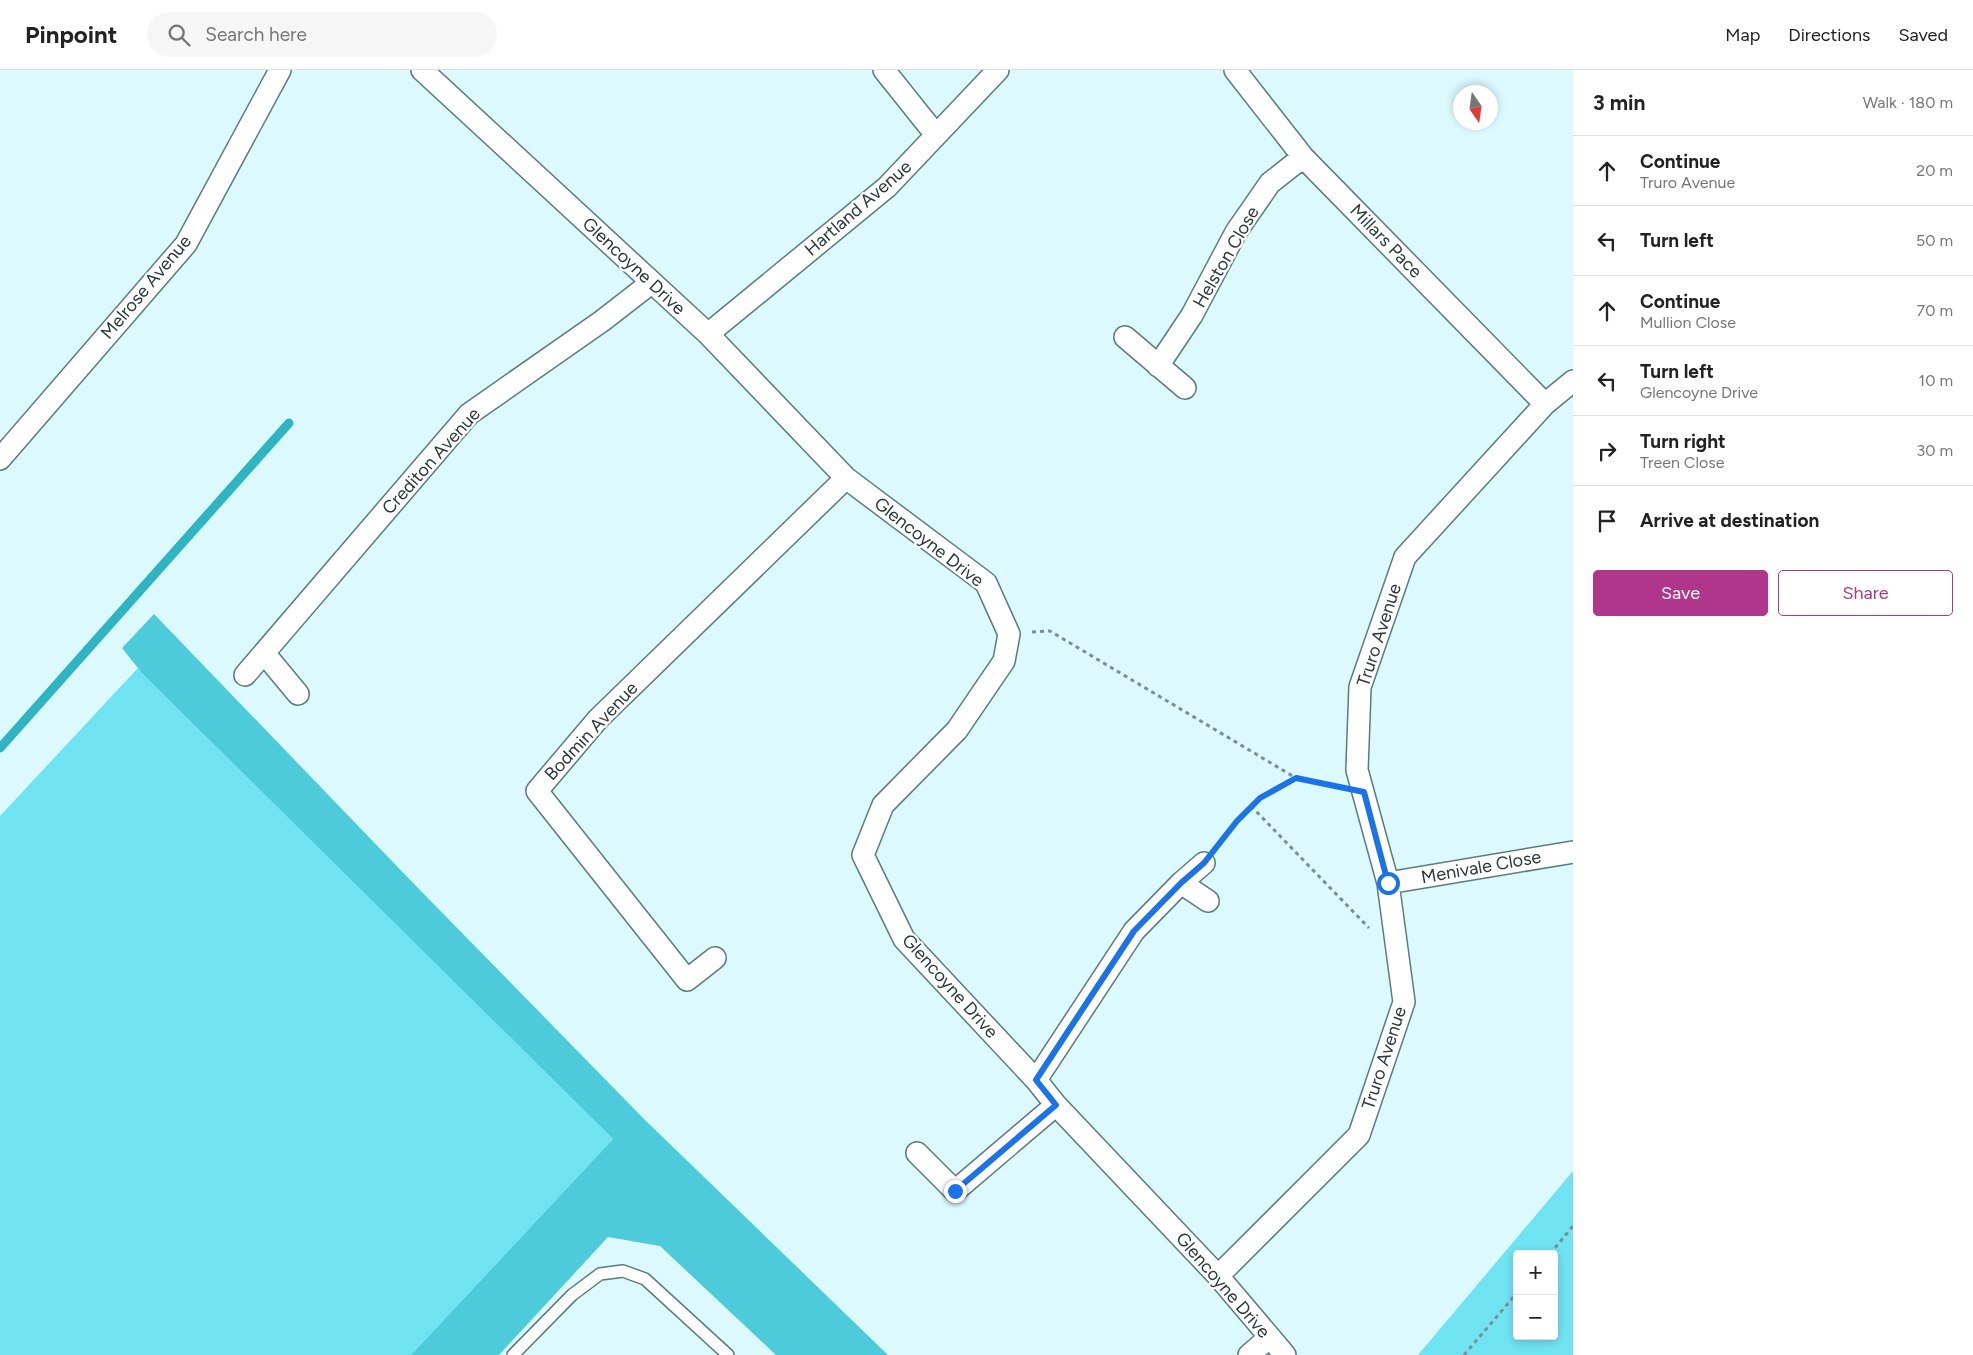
<!DOCTYPE html>
<html lang="en">
<head>
<meta charset="utf-8">
<style>
	:root { --surface:#fff; --page:#f6f6f6; --text:#222; --muted:#767676; --line:#e0e0e0; --accent:#af368b }
	body { margin:0; font-family:Figtree,sans-serif; background:var(--page); color:var(--text) }
	.controls { position:absolute; right:15px; bottom:15px; display:grid; overflow:hidden; border-radius:5px; box-shadow:0 2px 8px #0003 }
	.controls button { width:45px; height:45px; display:grid; place-items:center; padding:0; border:0; border-bottom:1px solid var(--line); background:var(--surface); color:var(--text); font:25px sans-serif }
	.compass { position:absolute; left:1453px; top:15px; width:45px; height:45px; border-radius:50%; background:var(--surface); box-shadow:0 2px 8px #0003; rotate:167deg }
	.stop { position:absolute; width:15px; height:15px; margin:-11px; border:4px solid #1a73e8; border-radius:50%; background:#fff }
	.stop.end { background:#1a73e8; border-color:#fff; box-shadow:0 1px 5px #0008 }
	.list { margin:0; padding:0; list-style:none }
	h2 { display:flex; justify-content:space-between; align-items:center; height:65px; margin:0; padding:0 20px; font-size:21px }
	h2 small { font-size:16px; font-weight:400; color:var(--muted) }
	.list li { display:grid; grid-template-columns:32px 1fr auto; gap:15px; align-items:center; box-sizing:border-box; height:70px; padding:0 20px; border-top:1px solid var(--line) }
	.list b { display:block; font-size:19px; white-space:nowrap }
	.list p { margin:0; font-size:16px; white-space:nowrap; color:var(--muted) }
	.list em { font-size:16px; font-style:normal; color:var(--muted) }
	.actions { display:flex; gap:10px; padding:15px 20px }
	.actions a { flex:1; padding:11px 0; border:1px solid var(--accent); border-radius:5px; text-align:center; font-size:18px; color:var(--accent) }
	.actions .main { background:var(--accent); color:#fff }
	.icon { flex:none; width:28px; height:28px; fill:none; stroke:currentColor; stroke-width:2; stroke-linecap:round; stroke-linejoin:round }
	.map { position:relative; flex:none; width:1573px; height:1285px; overflow:hidden }
	header { display:flex; align-items:center; gap:30px; box-sizing:border-box; height:70px; padding:0 25px; background:var(--surface); border-bottom:1px solid var(--line) }
	header strong { font-size:24px }
	nav { display:flex; gap:28px; margin-inline-start:auto; font-size:18px }
	.search { width:350px; height:45px; background:var(--page); display:flex; align-items:center; gap:12px; box-sizing:border-box; padding:0 18px; border-radius:28px; color:var(--muted); font-size:19px }
	main { display:flex }
	aside { flex:1; background:var(--surface) }
	.map>svg:first-child { display:block }
	.green { fill:#70e3f2; fill-rule:evenodd }
	.forest { fill:#4ecbdb }
	.lines { fill:none; stroke-linecap:round; stroke-linejoin:round }
	.stream { stroke:#2fb4c3; stroke-width:9 }
	.lane-casing { stroke:#5a7b80; stroke-width:14 }
	.street-casing { stroke:#5a7b80; stroke-width:24 }
	.path { stroke:#7b9093; stroke-width:3; stroke-dasharray:4 4; stroke-linecap:butt }
	.lane { stroke:#fff; stroke-width:11 }
	.street { stroke:#fff; stroke-width:21 }
	.route { stroke:#1a73e8; stroke-width:6 }
	.labels { text-anchor:middle; dominant-baseline:central; stroke-width:4.5; stroke-linejoin:round; paint-order:stroke }
	.street-label { font-size:18px; fill:#2a383a; stroke:#fff }
</style>
</head>
<body>
<header>
<strong>Pinpoint</strong>
<div class="search"><svg class="icon" aria-label="search" viewBox="0 0 24 24"><circle cx="10" cy="10" r="6"/><path d="M15 15l6 6"/></svg>Search here</div>
<nav><a>Map</a><a>Directions</a><a>Saved</a></nav>
</header>
<main>
<div class="map">
<svg width="1573" height="1285" viewBox="0 0 1573 1285">
	<rect width="100%" height="100%" fill="#dcf9fd"/>
	<!-- green -->
	<path class="green" d="M138 598 613 1069 411 1285H0V746Z
		M1573 1101V1285H1418ZM1517 1184H1554V1266H1517Z"/>
	<!-- forest -->
	<path class="forest" d="M154 544 416 816 645 1050 888 1285H776L660 1176 608 1167 499 1285H411L613 1069 142 603 122 578Z"/>
	<g class="lines">
		<!-- stream -->
		<path class="stream" d="M0 678 289 353"/>
		<defs>
			<path id="lane" d="M513 1285 572 1225 600 1204 623 1201 645 1209 728 1285"/>
			<path id="street" d="M422 0 708 264 846 408 986 513 1009 564 1004 591 957 660 883 735 863 785 904 869 1036 1010 1056 1035 1218 1206 1285 1285
				M884 0 936 65
				M1235 0 1303 87 1545 334
				M708 264 887 117 998 0
				M1125 267 1185 318
				M1158 296 1192 245 1236 162 1270 113 1303 87
				M0 389 186 174 280 0
				M264 583 298 624
				M245 605 469 344 602 251 651 213
				M1181 813 1208 831
				M1388 813 1573 782
				M715 888 687 910 537 721 598 649 846 408
				M1036 1010 1134 861 1181 813 1204 793
				M917 1083 955 1121 1056 1035
				M1218 1206 1359 1065 1404 932 1388 813 1357 700 1360 617 1405 487 1545 334 1573 311
				M1249 1285 1270 1267"/>
		</defs>
		<!-- lane casing -->
		<use href="#lane" class="lane-casing"/>
		<!-- street casing -->
		<use href="#street" class="street-casing"/>
		<!-- path -->
		<path class="path" d="M1032 562 1050 561 1296 708 1337 716
			M1251 736 1369 858
			M1218 775 1237 751 1260 728 1296 708
			M1550 1184 1573 1156
			M1464 1285 1517 1223"/>
		<!-- lane -->
		<use href="#lane" class="lane"/>
		<!-- street -->
		<use href="#street" class="street"/>
	</g>
	<g class="lines">
		<!-- route -->
		<path class="route" d="M955 1121 1056 1035 1036 1010 1134 861 1181 813 1204 793 1237 751 1260 728 1296 708 1364 722 1388 813"/>
	</g>
	<g class="labels">
		<!-- street labels -->
		<g class="street-label">
			<text transform="translate(858 138) rotate(-41)">Hartland Avenue</text>
			<text transform="translate(1386 171) rotate(46)">Millars Pace</text>
			<text transform="translate(1226 187) rotate(-60)">Helston Close</text>
			<text transform="translate(634 196) rotate(43)">Glencoyne Drive</text>
			<text transform="translate(146 217) rotate(-50)">Melrose Avenue</text>
			<text transform="translate(431 391) rotate(-48)">Crediton Avenue</text>
			<text transform="translate(929 472) rotate(38)">Glencoyne Drive</text>
			<text transform="translate(1379 565) rotate(-72)">Truro Avenue</text>
			<text transform="translate(591 661) rotate(-47)">Bodmin Avenue</text>
			<text transform="translate(1481 797) rotate(-10)">Menivale Close</text>
			<text transform="translate(950 916) rotate(48)">Glencoyne Drive</text>
			<text transform="translate(1384 988) rotate(-72)">Truro Avenue</text>
			<text transform="translate(1223 1215) rotate(49)">Glencoyne Drive</text>
		</g>
	</g>
</svg>
<div class="controls">
<button>+</button>
<button>−</button>
</div>
<svg class="compass" viewBox="-18 -18 36 36"><path d="M0-13l5 13h-10z" fill="#e53935"/><path d="M0 13l5-13h-10z" fill="#767676"/></svg>
<div class="stop" style="left:1388px;top:813px"></div>
<div class="stop end" style="left:955px;top:1121px"></div>
</div>
<aside>
<h2>3 min<small>Walk · 180 m</small></h2>
<ul class="list">
<li><svg class="icon" aria-label="ahead" viewBox="0 0 24 24"><path d="M12 20V5M6 11l6-6 6 6"/></svg><div><b>Continue</b><p>Truro Avenue</p></div><em>20 m</em></li>
<li><svg class="icon" aria-label="left" viewBox="0 0 24 24"><path d="M17 20v-9H6M10 6l-5 5 5 5"/></svg><div><b>Turn left</b></div><em>50 m</em></li>
<li><svg class="icon" aria-label="ahead" viewBox="0 0 24 24"><path d="M12 20V5M6 11l6-6 6 6"/></svg><div><b>Continue</b><p>Mullion Close</p></div><em>70 m</em></li>
<li><svg class="icon" aria-label="left" viewBox="0 0 24 24"><path d="M17 20v-9H6M10 6l-5 5 5 5"/></svg><div><b>Turn left</b><p>Glencoyne Drive</p></div><em>10 m</em></li>
<li><svg class="icon" aria-label="right" viewBox="0 0 24 24"><path d="M7 20v-9h11M14 6l5 5-5 5"/></svg><div><b>Turn right</b><p>Treen Close</p></div><em>30 m</em></li>
<li><svg class="icon" aria-label="arrive" viewBox="0 0 24 24"><path d="M6 21V4h12l-3 4 3 4H6"/></svg><div><b>Arrive at destination</b></div></li>
</ul>
<div class="actions"><a class="main">Save</a><a>Share</a></div>
</aside>
</main>
</body>
</html>
